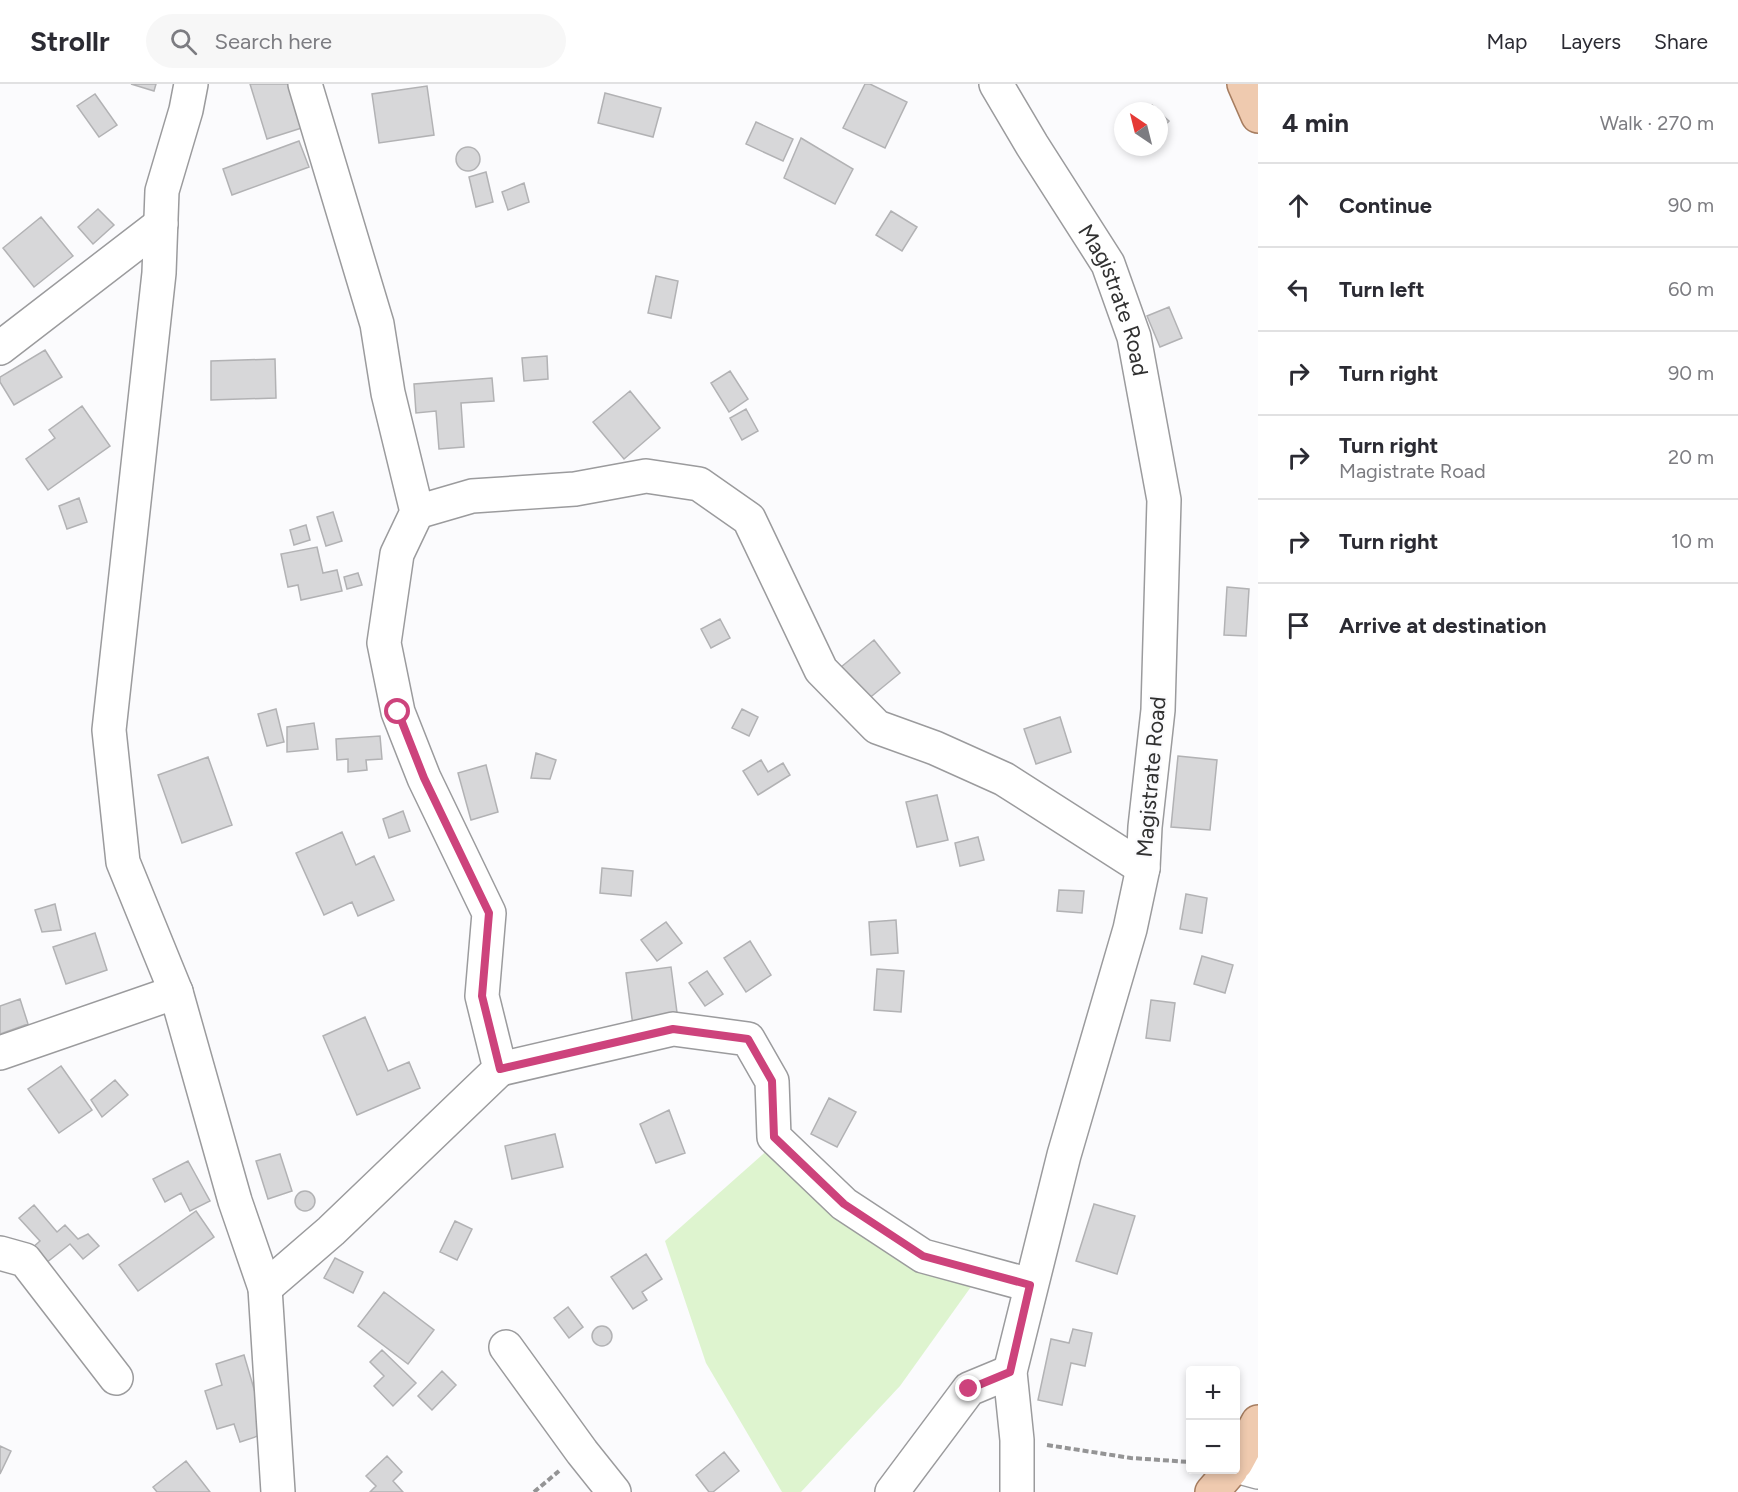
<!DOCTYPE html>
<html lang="en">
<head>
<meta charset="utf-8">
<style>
	:root { --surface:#fff; --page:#f7f7f7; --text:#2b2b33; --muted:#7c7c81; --line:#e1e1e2 }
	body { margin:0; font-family:Figtree,sans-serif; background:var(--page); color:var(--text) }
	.controls { position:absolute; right:18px; bottom:18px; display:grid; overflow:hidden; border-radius:6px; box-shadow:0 3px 9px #0003 }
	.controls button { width:54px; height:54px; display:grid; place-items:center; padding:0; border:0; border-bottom:2px solid var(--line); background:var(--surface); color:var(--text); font:30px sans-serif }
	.compass { position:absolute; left:1114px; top:18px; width:54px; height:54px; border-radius:50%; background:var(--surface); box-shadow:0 3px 9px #0003; rotate:325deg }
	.stop { position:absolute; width:18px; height:18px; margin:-14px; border:4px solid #cd437c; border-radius:50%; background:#fff }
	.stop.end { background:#cd437c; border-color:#fff; box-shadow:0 2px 6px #0008 }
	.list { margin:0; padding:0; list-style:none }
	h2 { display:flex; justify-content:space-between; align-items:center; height:78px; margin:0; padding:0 24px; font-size:26px }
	h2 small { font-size:20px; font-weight:400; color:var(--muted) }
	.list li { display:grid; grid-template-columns:39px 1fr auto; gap:18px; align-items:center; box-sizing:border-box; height:84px; padding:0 24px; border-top:2px solid var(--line) }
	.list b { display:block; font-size:22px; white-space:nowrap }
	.list p { margin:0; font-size:20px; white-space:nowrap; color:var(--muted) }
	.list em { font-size:20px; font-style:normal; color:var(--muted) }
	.icon { flex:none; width:33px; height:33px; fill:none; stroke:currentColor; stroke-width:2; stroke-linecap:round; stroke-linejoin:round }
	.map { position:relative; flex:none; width:1258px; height:1408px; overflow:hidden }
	header { display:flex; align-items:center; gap:36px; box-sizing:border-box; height:84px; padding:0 30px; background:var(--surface); border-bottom:2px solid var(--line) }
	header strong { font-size:28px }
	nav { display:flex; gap:33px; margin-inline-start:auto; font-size:21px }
	.search { width:420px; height:54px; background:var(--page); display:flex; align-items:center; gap:15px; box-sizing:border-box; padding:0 21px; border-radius:33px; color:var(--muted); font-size:22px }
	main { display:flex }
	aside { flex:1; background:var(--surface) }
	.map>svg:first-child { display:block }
	.green { fill:#def4cf }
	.building { fill:#d7d7d9; stroke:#b2b2b4; stroke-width:1.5 }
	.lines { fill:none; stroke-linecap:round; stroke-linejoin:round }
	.minor-casing { stroke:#9b9b9d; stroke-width:36 }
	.major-casing { stroke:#a67d60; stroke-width:36 }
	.path { stroke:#949495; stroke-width:4; stroke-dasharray:6 3; stroke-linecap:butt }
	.minor { stroke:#fff; stroke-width:33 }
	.major { stroke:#efcaaf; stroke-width:33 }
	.route { stroke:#cd437c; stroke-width:8 }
	.labels { text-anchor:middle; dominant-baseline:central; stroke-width:4.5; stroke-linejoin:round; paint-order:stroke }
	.street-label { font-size:22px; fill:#303030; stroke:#fbfbfd }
</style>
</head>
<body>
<header>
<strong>Strollr</strong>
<div class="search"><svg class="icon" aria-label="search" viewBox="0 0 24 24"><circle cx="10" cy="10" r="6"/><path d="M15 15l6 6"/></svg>Search here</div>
<nav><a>Map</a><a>Layers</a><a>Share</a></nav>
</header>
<main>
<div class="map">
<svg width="1258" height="1408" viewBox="0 0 1258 1408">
	<rect width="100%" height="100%" fill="#fbfbfd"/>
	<!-- green -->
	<path class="green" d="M771 1063 973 1200 900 1302 801 1408H782L706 1279 665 1157Z"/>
	<!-- building -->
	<path class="building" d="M131 0H156L154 7Z
		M250 0H295L308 42 267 55Z
		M865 0H870L907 18 885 64 843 44Z
		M427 2 434 51 379 59 372 10Z
		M605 9 661 24 653 53 598 39Z
		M95 10 117 41 99 53 77 22Z
		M1152 21 1158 27H1146Z
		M1159 28 1169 37 1159 48Z
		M756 38 793 55 783 77 746 60Z
		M801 54 853 85 835 120 784 94Z
		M299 57 309 83 232 111 223 85Z
		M456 75a12 12 0 1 1 24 0a12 12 0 1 1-24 0Z
		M1132 63H1145L1139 69Z
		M486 88 493 118 476 123 469 93Z
		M524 99 529 118 508 126 502 108Z
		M98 125 114 141 93 160 78 143Z
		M891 127 917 143 902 167 876 151Z
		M41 133 73 172 34 203 3 164Z
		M656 192 678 197 671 234 648 229Z
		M1169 223 1182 254 1160 263 1147 232Z
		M45 266 62 293 14 321 0 298V293Z
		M547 272 548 295 524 297 522 274Z
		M275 275 276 314 211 316V277Z
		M730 287 748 315 729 328 711 299Z
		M492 294 494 317 461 319 464 363 439 365 436 327 416 329 414 300Z
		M630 307 660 344 624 375 593 338Z
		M82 322 110 362 48 406 26 375 55 354 49 346Z
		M746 325 758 347 742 356 730 334Z
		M79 414 87 438 67 445 59 422Z
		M333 428 342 457 326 462 317 433Z
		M306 441 310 456 294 461 290 446Z
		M317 463 323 489 337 486 342 507 301 516 298 501 288 503 281 470Z
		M358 489 362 501 347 505 344 493Z
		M1227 503 1249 505 1246 552 1224 551Z
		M720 535 730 554 711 564 701 545Z
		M874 556 900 589 867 616 841 583Z
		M276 625 284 658 267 662 258 630Z
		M742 625 758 633 749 652 732 644Z
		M1060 633 1071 668 1036 680 1024 645Z
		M314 639 318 665 287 668V643Z
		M380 652 382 675 366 676 367 686 348 688V675L337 676 336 655Z
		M536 669 556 676 550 695 531 694Z
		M1178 672 1217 676 1210 746 1171 743Z
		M208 673 232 741 182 759 158 691Z
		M761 676 768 688 783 679 790 691 758 711 743 687Z
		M486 681 498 728 471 736 458 689Z
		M937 711 948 756 917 763 906 718Z
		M403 727 410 747 389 754 383 735Z
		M342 748 356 781 374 772 394 816 358 832 352 818 324 831 296 769Z
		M978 753 984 776 960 782 955 759Z
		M602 784 633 787 631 812 600 809Z
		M1059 806 1084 807 1082 829 1057 827Z
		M1186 810 1207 814 1202 849 1180 845Z
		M55 820 61 846 42 848 35 826Z
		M896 836 898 869 871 871 869 838Z
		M666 838 682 859 657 877 641 856Z
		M95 849 107 886 66 900 53 863Z
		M750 857 771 891 746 908 724 874Z
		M1202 872 1233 881 1225 909 1194 900Z
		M671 883 678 936 633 942 626 889Z
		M877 885 904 887 901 928 874 926Z
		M707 887 723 910 705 922 689 899Z
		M20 915 28 940 0 950V922Z
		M1151 916 1175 919 1170 957 1146 954Z
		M365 933 388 987 409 978 420 1004 357 1031 323 952Z
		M61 982 92 1026 59 1049 28 1005Z
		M115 996 128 1011 102 1033 91 1016Z
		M829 1014 856 1028 837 1063 811 1050Z
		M669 1026 685 1069 656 1079 640 1040Z
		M555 1050 563 1083 512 1095 505 1062Z
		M280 1070 292 1107 268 1115 256 1077Z
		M188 1077 210 1117 190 1127 181 1109 165 1118 153 1095Z
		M295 1117a10 10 0 1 1 20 0a10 10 0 1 1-20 0Z
		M1094 1120 1135 1132 1117 1190 1076 1177Z
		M34 1121 57 1148 65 1141 78 1155 88 1150 99 1162 83 1175 70 1160 46 1179 32 1164 40 1157 19 1134Z
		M196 1127 214 1153 138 1207 119 1181Z
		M455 1137 472 1145 457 1176 440 1168Z
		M646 1170 662 1195 642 1208 647 1216 633 1225 611 1193Z
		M335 1174 363 1188 353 1209 324 1194Z
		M384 1208 434 1246 408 1280 358 1242Z
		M568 1223 583 1243 569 1254 554 1234Z
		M592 1252a10 10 0 1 1 20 0a10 10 0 1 1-20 0Z
		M1073 1245 1092 1249 1085 1282 1071 1279 1062 1321 1038 1316 1051 1255 1069 1259Z
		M382 1266 416 1299 393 1322 374 1302 384 1292 370 1278Z
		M244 1271 267 1349 240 1358 234 1340 217 1345 205 1307 222 1301 216 1280Z
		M442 1287 456 1301 432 1326 418 1312Z
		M0 1362 11 1367 0 1390Z
		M724 1368 739 1387 713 1408H709L696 1391Z
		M387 1372 402 1388 393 1397 403 1408H370L376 1402 366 1392Z
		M186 1377 210 1408H157L153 1403Z"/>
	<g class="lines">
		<defs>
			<g id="minor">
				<path d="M191 0 186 26 162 107 159 189 109 646 123 778 176 908 235 1117 265 1204 278 1408"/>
				<path id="s1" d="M996 0 1032 61 1108 180 1134 253 1164 416 1158 626 1145 743 1143 784 1130 845 1064 1071 1010 1288 1017 1356V1408"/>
				<path d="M0 264 161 140"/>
				<path d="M417 428 472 412 575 405 646 392 699 400 749 435 821 586 877 643 935 664 1004 695 1143 784"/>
				<path d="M0 969 176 908"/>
				<path d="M500 985 673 945 748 955 772 997 774 1053 844 1120 923 1172 1030 1201"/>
				<path d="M0 1169 25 1176 116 1294"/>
				<path d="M265 1204 331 1147 500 985 482 912 489 829 424 694 398 628 384 559 397 470 417 428 388 309 377 240 305 0"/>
				<path d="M506 1263 582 1368 614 1408"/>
				<path d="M1236 1382 1258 1388"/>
				<path d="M892 1408 969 1305 1010 1288"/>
			</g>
			<path id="major" d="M1244 0 1258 32
				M1236 1379 1258 1338
				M1212 1408 1231 1386"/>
		</defs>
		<!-- minor casing -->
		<use href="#minor" class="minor-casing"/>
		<!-- major casing -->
		<use href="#major" class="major-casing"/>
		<!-- path -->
		<path class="path" d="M1047 1361 1131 1374 1190 1378
			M534 1408 559 1387"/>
		<!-- minor -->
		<use href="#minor" class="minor"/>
		<!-- major -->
		<use href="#major" class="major"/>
	</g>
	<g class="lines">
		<!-- route -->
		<path class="route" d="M398 628 424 694 489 829 482 912 500 985 673 945 748 955 772 997 774 1053 844 1120 923 1172 1030 1201 1010 1288 969 1305"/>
	</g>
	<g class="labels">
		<!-- street labels -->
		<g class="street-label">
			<text stroke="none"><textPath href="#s1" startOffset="248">Magistrate Road</textPath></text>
			<text transform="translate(1151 693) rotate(-85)">Magistrate Road</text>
		</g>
	</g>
</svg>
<div class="controls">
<button>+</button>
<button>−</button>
</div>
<svg class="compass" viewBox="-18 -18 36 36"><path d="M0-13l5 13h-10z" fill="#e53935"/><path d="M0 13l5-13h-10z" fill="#7c7c81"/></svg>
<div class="stop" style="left:398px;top:628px"></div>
<div class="stop end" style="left:969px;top:1305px"></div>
</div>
<aside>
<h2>4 min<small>Walk · 270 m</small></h2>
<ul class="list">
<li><svg class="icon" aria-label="ahead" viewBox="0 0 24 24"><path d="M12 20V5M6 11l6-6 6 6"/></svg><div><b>Continue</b></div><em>90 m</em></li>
<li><svg class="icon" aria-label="left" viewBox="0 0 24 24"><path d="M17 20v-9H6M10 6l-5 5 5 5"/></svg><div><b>Turn left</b></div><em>60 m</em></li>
<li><svg class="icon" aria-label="right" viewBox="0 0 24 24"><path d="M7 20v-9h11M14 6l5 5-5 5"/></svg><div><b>Turn right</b></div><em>90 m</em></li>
<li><svg class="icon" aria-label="right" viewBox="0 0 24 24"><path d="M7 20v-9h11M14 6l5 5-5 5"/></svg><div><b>Turn right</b><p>Magistrate Road</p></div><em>20 m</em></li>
<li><svg class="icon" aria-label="right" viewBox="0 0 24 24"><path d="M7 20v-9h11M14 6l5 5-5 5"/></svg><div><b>Turn right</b></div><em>10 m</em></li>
<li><svg class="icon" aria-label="arrive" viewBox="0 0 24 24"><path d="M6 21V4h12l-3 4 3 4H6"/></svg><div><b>Arrive at destination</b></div></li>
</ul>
</aside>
</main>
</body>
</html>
